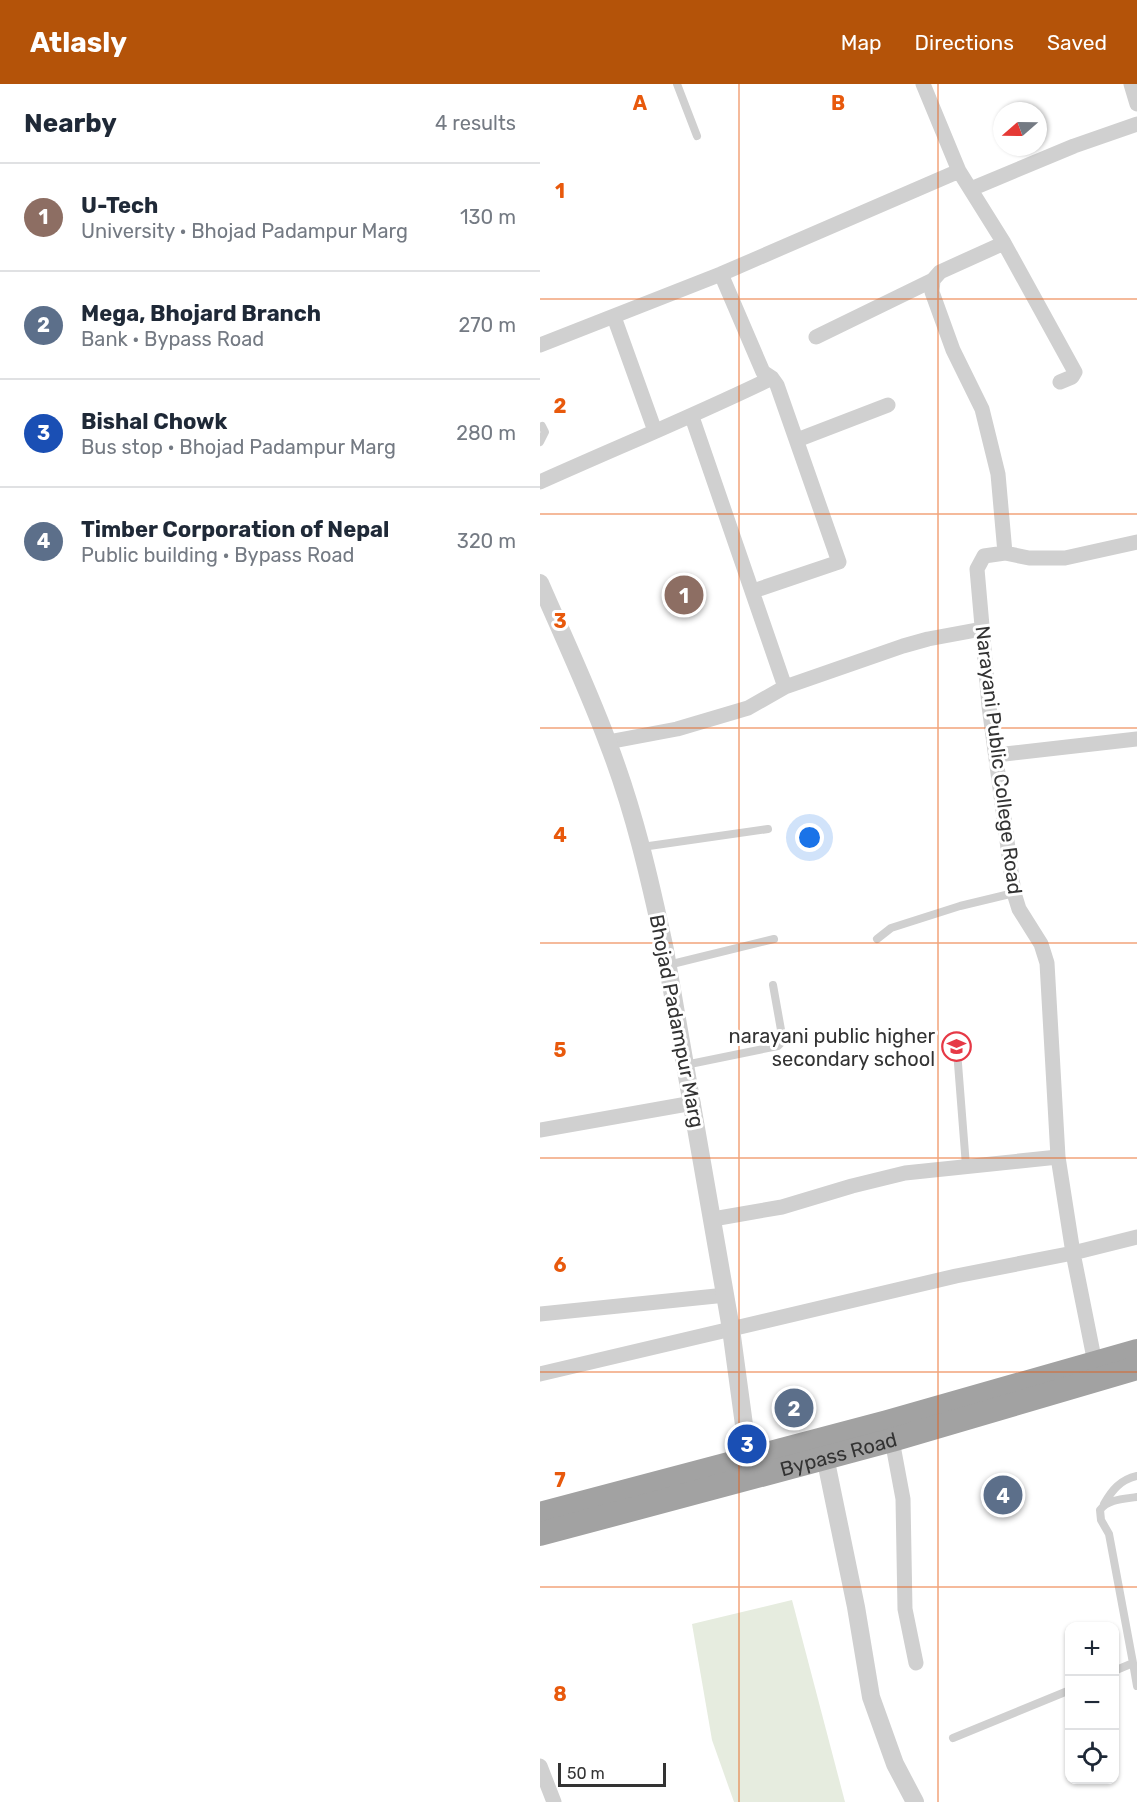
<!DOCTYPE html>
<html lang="en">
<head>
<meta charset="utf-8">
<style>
	:root { --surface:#fff; --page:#f2f2f3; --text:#1f2937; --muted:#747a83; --line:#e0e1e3; --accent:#b45309 }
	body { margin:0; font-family:Rubik,sans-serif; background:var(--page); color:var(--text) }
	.controls { position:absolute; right:18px; bottom:18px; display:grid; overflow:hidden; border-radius:12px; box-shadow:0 2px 4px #0004 }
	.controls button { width:54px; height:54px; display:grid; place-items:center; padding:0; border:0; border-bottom:2px solid var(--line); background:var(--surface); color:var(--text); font:30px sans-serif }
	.compass { position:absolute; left:453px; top:18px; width:54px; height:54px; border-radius:50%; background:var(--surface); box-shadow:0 2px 4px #0004; rotate:250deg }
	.scale { position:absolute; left:18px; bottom:15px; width:108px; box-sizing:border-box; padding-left:6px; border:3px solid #333; border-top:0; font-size:16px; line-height:21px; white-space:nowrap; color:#333; -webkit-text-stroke:4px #fff; paint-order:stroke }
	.you { position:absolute; left:270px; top:754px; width:21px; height:21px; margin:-15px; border:4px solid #fff; border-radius:50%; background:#1a73e8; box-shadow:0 0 0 9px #1a73e833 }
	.badge { display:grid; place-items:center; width:39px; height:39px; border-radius:50%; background:var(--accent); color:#fff; font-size:20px; font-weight:700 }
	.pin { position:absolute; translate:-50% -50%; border:3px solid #fff; box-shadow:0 2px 6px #0006 }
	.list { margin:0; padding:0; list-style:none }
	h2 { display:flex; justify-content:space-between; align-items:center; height:78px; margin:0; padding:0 24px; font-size:26px }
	h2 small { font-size:20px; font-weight:400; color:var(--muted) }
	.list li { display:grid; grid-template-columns:39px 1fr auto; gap:18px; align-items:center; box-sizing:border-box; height:108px; padding:0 24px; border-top:2px solid var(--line) }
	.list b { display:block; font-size:22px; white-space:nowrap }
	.list p { margin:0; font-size:20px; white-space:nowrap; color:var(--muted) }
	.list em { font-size:20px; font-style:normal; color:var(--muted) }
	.icon { flex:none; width:33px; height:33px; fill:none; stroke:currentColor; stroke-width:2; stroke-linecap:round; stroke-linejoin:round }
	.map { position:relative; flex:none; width:597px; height:1718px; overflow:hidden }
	header { display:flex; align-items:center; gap:36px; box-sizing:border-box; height:84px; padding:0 30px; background:var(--accent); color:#fff }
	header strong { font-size:28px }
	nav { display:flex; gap:33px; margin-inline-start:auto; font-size:21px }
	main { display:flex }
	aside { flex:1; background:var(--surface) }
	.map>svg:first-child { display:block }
	.green { fill:#e6ecdf }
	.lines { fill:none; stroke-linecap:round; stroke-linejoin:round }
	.service { stroke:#d0d0d0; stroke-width:8 }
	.minor { stroke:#d0d0d0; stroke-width:15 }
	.tertiary { stroke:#d0d0d0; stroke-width:18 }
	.trunk { stroke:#a2a2a2; stroke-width:24 }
	.grid { fill:none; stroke:#e8590c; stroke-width:1.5; stroke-opacity:0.55 }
	.labels { text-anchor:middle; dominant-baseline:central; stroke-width:6; stroke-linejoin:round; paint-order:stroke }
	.street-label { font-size:20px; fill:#333; stroke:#fff }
	.poi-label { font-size:20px; fill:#333; stroke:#fff; text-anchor:end }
	.grid-label { font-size:20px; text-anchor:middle; font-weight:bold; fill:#e8590c; stroke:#fff; stroke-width:6; stroke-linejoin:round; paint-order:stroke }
</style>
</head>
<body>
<header>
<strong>Atlasly</strong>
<nav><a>Map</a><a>Directions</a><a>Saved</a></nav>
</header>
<main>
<aside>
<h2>Nearby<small>4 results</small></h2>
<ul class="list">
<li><span class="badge" style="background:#8d6e63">1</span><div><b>U-Tech</b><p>University · Bhojad Padampur Marg</p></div><em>130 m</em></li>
<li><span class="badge" style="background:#5c6f8a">2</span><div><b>Mega, Bhojard Branch</b><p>Bank · Bypass Road</p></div><em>270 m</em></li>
<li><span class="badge" style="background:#1a4fb4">3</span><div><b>Bishal Chowk</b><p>Bus stop · Bhojad Padampur Marg</p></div><em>280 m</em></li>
<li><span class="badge" style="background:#5c6f8a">4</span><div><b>Timber Corporation of Nepal</b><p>Public building · Bypass Road</p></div><em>320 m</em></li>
</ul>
</aside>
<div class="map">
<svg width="597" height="1718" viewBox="0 0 597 1718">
	<rect width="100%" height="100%" fill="#fff"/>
	<!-- green -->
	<path class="green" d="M252 1516 305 1718H194L172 1656 152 1540Z"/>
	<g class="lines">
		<!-- service -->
		<path class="service" d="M137 0 157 52
			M0 343 2 342 5 348 0 358
			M102 763 228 745
			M337 855 351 844 420 822 474 809
			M128 881 234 855
			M416 954 426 1082
			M145 981 238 962 243 957 233 901
			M564 1420C572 1406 580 1396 597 1392
			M593 1579 597 1602
			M574 1587 593 1579 569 1450 561 1436 560 1426C568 1415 584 1415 597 1413
			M413 1654 530 1606"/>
		<!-- minor -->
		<path class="minor" d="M383 0 419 87 464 159 400 188 393 196 392 208 413 266 442 325 458 390 465 469
			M591 0 597 20
			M431 105 534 62 597 40
			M464 159 535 288 532 293 520 298
			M181 190 223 288 232 294 237 301 299 478 213 507
			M74 233 115 347
			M276 253 393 196
			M0 261 181 190 419 87
			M152 333 245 603
			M257 356 348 321
			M0 398C78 363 156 331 232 294
			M68 658 137 645 208 624 245 603 363 562 388 555 442 545
			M456 671 597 655
			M0 1046 153 1019
			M173 1135 242 1123 312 1102 365 1089 518 1073
			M0 1230 186 1211
			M555 1279 533 1169 518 1073 507 879 501 860 479 825 474 809 449 622 437 485 444 472 465 469 489 474H525L597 458
			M0 1290 416 1192 533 1169 597 1153
			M352 1356 363 1415 365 1525 376 1579
			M0 1682 14 1718"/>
		<!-- tertiary -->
		<path class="tertiary" d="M0 499C23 552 48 605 68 659 94 726 110 796 125 866L191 1245 210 1385
			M283 1363 316 1523 331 1613 355 1680 375 1718"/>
		<!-- trunk -->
		<g class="trunk">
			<path d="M0 1430 347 1338 597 1267"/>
			<path id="s1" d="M0 1450 352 1356 597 1284"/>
		</g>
	</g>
	<!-- grid -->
	<path class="grid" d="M199 0V1718M398 0V1718M0 215H597M0 430H597M0 644H597M0 859H597M0 1074H597M0 1288H597M0 1503H597"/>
	<!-- icons -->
	<defs>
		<symbol id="school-ring" viewBox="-11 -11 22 22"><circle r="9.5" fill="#fff" stroke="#e63946" stroke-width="1.5"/><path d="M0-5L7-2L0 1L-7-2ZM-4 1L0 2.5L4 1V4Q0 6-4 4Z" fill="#e63946"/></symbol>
	</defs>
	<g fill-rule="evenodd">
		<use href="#school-ring" x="400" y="946" width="33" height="33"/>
	</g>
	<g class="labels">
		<!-- street labels -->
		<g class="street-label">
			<text transform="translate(459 676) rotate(83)">Narayani Public College Road</text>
			<text transform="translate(137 937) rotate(79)">Bhojad Padampur Marg</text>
			<text stroke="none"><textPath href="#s1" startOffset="309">Bypass Road</textPath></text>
		</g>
		<!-- poi labels -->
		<g class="poi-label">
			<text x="395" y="952">narayani public higher<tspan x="395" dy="23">secondary school</tspan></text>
		</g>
	</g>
	<g class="grid-label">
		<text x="100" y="26">A</text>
		<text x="298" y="26">B</text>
		<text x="20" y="114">1</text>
		<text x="20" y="329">2</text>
		<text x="20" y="544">3</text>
		<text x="20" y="758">4</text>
		<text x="20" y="973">5</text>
		<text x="20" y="1188">6</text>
		<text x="20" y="1403">7</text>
		<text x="20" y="1617">8</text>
	</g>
</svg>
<div class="controls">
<button>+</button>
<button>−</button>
<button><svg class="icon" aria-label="locate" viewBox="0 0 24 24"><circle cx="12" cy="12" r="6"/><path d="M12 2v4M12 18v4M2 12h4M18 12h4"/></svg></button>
</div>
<svg class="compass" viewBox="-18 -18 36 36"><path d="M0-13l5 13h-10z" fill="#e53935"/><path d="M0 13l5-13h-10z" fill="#747a83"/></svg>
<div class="scale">50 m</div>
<div class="you"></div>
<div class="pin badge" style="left:144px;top:511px;background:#8d6e63">1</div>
<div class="pin badge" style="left:254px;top:1324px;background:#5c6f8a">2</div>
<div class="pin badge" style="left:207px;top:1360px;background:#1a4fb4">3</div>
<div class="pin badge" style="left:463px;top:1411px;background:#5c6f8a">4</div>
</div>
</main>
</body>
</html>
